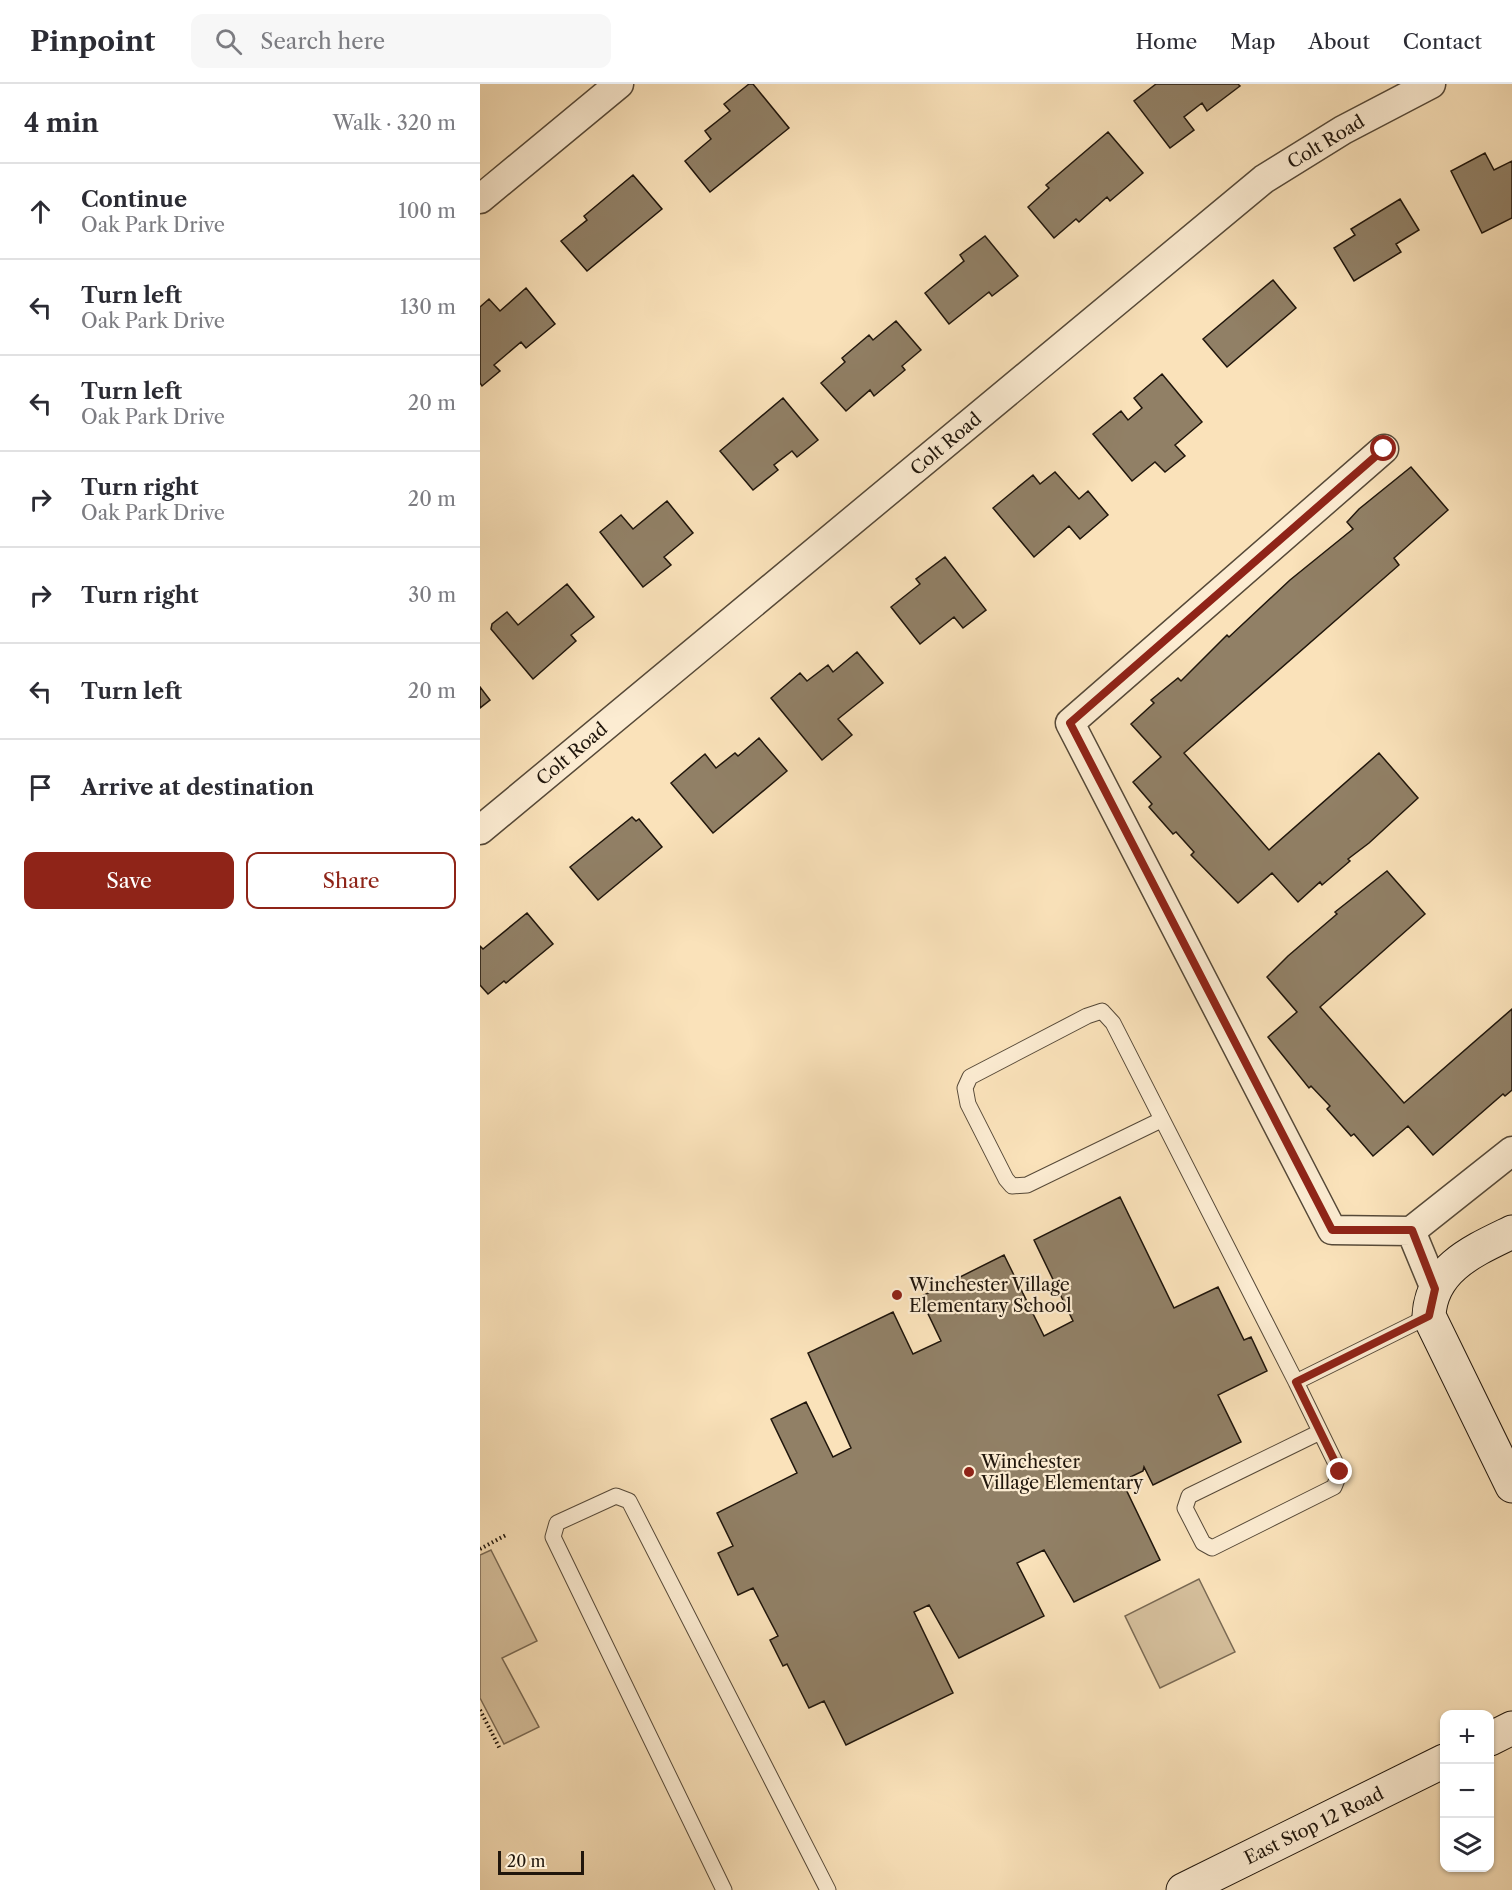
<!DOCTYPE html>
<html lang="en">
<head>
<meta charset="utf-8">
<style>
	:root { --surface:#fff; --page:#f7f7f7; --text:#2b2b33; --muted:#7c7c81; --line:#e1e1e2; --accent:#8f2418 }
	body { margin:0; font-family:"Libre Caslon Text",serif; background:var(--page); color:var(--text) }
	.controls { position:absolute; right:18px; bottom:18px; display:grid; overflow:hidden; border-radius:12px; box-shadow:0 2px 4px #0004 }
	.controls button { width:54px; height:54px; display:grid; place-items:center; padding:0; border:0; border-bottom:2px solid var(--line); background:var(--surface); color:var(--text); font:30px sans-serif }
	.scale { position:absolute; left:18px; bottom:15px; width:86px; box-sizing:border-box; padding-left:6px; border:3px solid #20160c; border-top:0; font-size:16px; line-height:21px; white-space:nowrap; color:#20160c; -webkit-text-stroke:4px #fcecd2; paint-order:stroke }
	.stop { position:absolute; width:18px; height:18px; margin:-14px; border:4px solid #8f2418; border-radius:50%; background:#fff }
	.stop.end { background:#8f2418; border-color:#fff; box-shadow:0 2px 6px #0008 }
	.list { margin:0; padding:0; list-style:none }
	h2 { display:flex; justify-content:space-between; align-items:center; height:78px; margin:0; padding:0 24px; font-size:26px }
	h2 small { font-size:20px; font-weight:400; color:var(--muted) }
	.list li { display:grid; grid-template-columns:39px 1fr auto; gap:18px; align-items:center; box-sizing:border-box; height:96px; padding:0 24px; border-top:2px solid var(--line) }
	.list b { display:block; font-size:22px; white-space:nowrap }
	.list p { margin:0; font-size:20px; white-space:nowrap; color:var(--muted) }
	.list em { font-size:20px; font-style:normal; color:var(--muted) }
	.actions { display:flex; gap:12px; padding:18px 24px }
	.actions a { flex:1; padding:14px 0; border:2px solid var(--accent); border-radius:12px; text-align:center; font-size:21px; color:var(--accent) }
	.actions .main { background:var(--accent); color:#fff }
	.icon { flex:none; width:33px; height:33px; fill:none; stroke:currentColor; stroke-width:2; stroke-linecap:round; stroke-linejoin:round }
	.map { position:relative; flex:none; width:1032px; height:1806px; overflow:hidden }
	header { display:flex; align-items:center; gap:36px; box-sizing:border-box; height:84px; padding:0 30px; background:var(--surface); border-bottom:2px solid var(--line) }
	header strong { font-size:28px }
	nav { display:flex; gap:33px; margin-inline-start:auto; font-size:21px }
	.search { width:420px; height:54px; background:var(--page); display:flex; align-items:center; gap:15px; box-sizing:border-box; padding:0 21px; border-radius:12px; color:var(--muted); font-size:22px }
	main { display:flex }
	aside { flex:1; background:var(--surface) }
	.map>svg:first-child { display:block }
	.green { fill:#d5bf9c; stroke:#7a6a54; stroke-width:1.5 }
	.building { fill:#918066; stroke:#20160c; stroke-width:1.5 }
	.lines { fill:none; stroke-linecap:round; stroke-linejoin:round }
	.lane-casing { stroke:#564938; stroke-width:17 }
	.street-casing { stroke:#564938; stroke-width:31 }
	.secondary-casing { stroke:#20160c; stroke-width:35 }
	.path { stroke:#20160c; stroke-width:4; stroke-dasharray:1.5 3; stroke-linecap:butt }
	.lane { stroke:#fcecd2; stroke-width:15 }
	.street { stroke:#fcecd2; stroke-width:28 }
	.secondary { stroke:#fcecd2; stroke-width:33 }
	.route { stroke:#8f2418; stroke-width:8 }
	.poi-dot { fill:#8f2418; stroke:#fcecd2; stroke-width:2 }
	.labels { text-anchor:middle; dominant-baseline:central; stroke-width:4.5; stroke-linejoin:round; paint-order:stroke }
	.street-label { font-size:18px; fill:#20160c; stroke:#fcecd2 }
	.poi-label { font-size:18px; fill:#20160c; stroke:#fcecd2; text-anchor:start }
</style>
</head>
<body>
<header>
<strong>Pinpoint</strong>
<div class="search"><svg class="icon" aria-label="search" viewBox="0 0 24 24"><circle cx="10" cy="10" r="6"/><path d="M15 15l6 6"/></svg>Search here</div>
<nav><a>Home</a><a>Map</a><a>About</a><a>Contact</a></nav>
</header>
<main>
<aside>
<h2>4 min<small>Walk · 320 m</small></h2>
<ul class="list">
<li><svg class="icon" aria-label="ahead" viewBox="0 0 24 24"><path d="M12 20V5M6 11l6-6 6 6"/></svg><div><b>Continue</b><p>Oak Park Drive</p></div><em>100 m</em></li>
<li><svg class="icon" aria-label="left" viewBox="0 0 24 24"><path d="M17 20v-9H6M10 6l-5 5 5 5"/></svg><div><b>Turn left</b><p>Oak Park Drive</p></div><em>130 m</em></li>
<li><svg class="icon" aria-label="left" viewBox="0 0 24 24"><path d="M17 20v-9H6M10 6l-5 5 5 5"/></svg><div><b>Turn left</b><p>Oak Park Drive</p></div><em>20 m</em></li>
<li><svg class="icon" aria-label="right" viewBox="0 0 24 24"><path d="M7 20v-9h11M14 6l5 5-5 5"/></svg><div><b>Turn right</b><p>Oak Park Drive</p></div><em>20 m</em></li>
<li><svg class="icon" aria-label="right" viewBox="0 0 24 24"><path d="M7 20v-9h11M14 6l5 5-5 5"/></svg><div><b>Turn right</b></div><em>30 m</em></li>
<li><svg class="icon" aria-label="left" viewBox="0 0 24 24"><path d="M17 20v-9H6M10 6l-5 5 5 5"/></svg><div><b>Turn left</b></div><em>20 m</em></li>
<li><svg class="icon" aria-label="arrive" viewBox="0 0 24 24"><path d="M6 21V4h12l-3 4 3 4H6"/></svg><div><b>Arrive at destination</b></div></li>
</ul>
<div class="actions"><a class="main">Save</a><a>Share</a></div>
</aside>
<div class="map">
<svg width="1032" height="1806" viewBox="0 0 1032 1806">
	<rect width="100%" height="100%" fill="#fae2ba"/>
	<filter id="stains"><feTurbulence type="fractalNoise" baseFrequency=".00333" numOctaves="4"/><feColorMatrix values="0 0 0 0 .2 0 0 0 0 .09 0 0 0 0 .02 0 0 0 .5 -.17"/></filter>
	<radialGradient id="worn" r=".72"><stop offset=".6" stop-color="#630" stop-opacity="0"/><stop offset="1" stop-color="#630" stop-opacity=".3"/></radialGradient>
	<!-- green -->
	<path class="green" d="M11 1466 57 1557 22 1574 59 1643 24 1660 0 1614V1471Z
		M719 1495 755 1568 680 1604 645 1532Z"/>
	<!-- building -->
	<path class="building" d="M269 0H273L309 44 230 108 205 77 231 55 225 47 250 27 244 20Z
		M676 0H758L760 2 727 27 722 19 704 33 714 46 690 64 654 17Z
		M628 48 663 89 630 117 627 113 599 138 596 135 574 154 548 123 569 104 566 101Z
		M1005 69 1014 86 1032 77V134L1002 149 971 87Z
		M153 91 182 125 107 187 81 157 107 136 104 132Z
		M920 115 939 146 916 160 921 168 874 197 854 164 875 151 871 145Z
		M505 152 538 192 512 212 509 208 469 240 445 209 484 177 480 171Z
		M793 196 816 224 747 283 723 255Z
		M46 204 75 240 46 264 41 258 14 281 20 287 2 302 0 299V223L9 215 20 227Z
		M416 237 441 266 422 282 425 286 394 312 390 306 366 327 341 299 365 278 362 274 389 251 393 256Z
		M682 290 722 338 695 361 705 372 685 388 675 378 652 397 613 350 641 327 648 336 662 324 654 314Z
		M303 314 338 356 317 373 312 367 294 381 298 386 273 406 240 367Z
		M931 383 968 426 914 474 919 481 704 669 789 766 899 669 938 714 889 759 868 775 870 777 842 801 840 798 818 818 792 789 758 819 711 771 714 768 696 748 693 750 669 723 672 720 653 698 681 673 651 640 674 619 671 616 698 594 701 597 747 551 749 553 810 496 873 445 867 438 879 425Z
		M575 388 599 415 608 407 628 431 600 455 589 442 554 473 513 424 553 391 560 400Z
		M187 417 213 449 184 473 191 481 163 503 120 448 141 431 153 445Z
		M465 473 506 526 483 544 474 533 440 560 411 523 440 500 436 495Z
		M87 500 114 533 91 551 96 557 53 595 11 545 12 540 27 528 38 541Z
		M377 568 403 599 358 635 372 651 342 676 291 614 320 589 327 597 348 581 353 588Z
		M0 603 10 616 0 624Z
		M279 654 307 687 233 749 191 699 225 670 236 684 255 669 258 672Z
		M152 733 156 737 159 735 182 763 118 816 90 783Z
		M907 787 945 830 840 923 924 1019 1032 925V1006L1025 1012 1023 1010 953 1071 928 1042 893 1072 874 1050 871 1052 847 1025 850 1022 831 1002 829 1004 788 953 817 928 787 893 808 872 857 830 855 828Z
		M47 829 73 860 26 899 24 897 8 910 0 901V862L3 865Z
		M640 1113 694 1224 738 1203 764 1256 771 1253 787 1287 738 1311 761 1358 673 1401 664 1383 663 1387 642 1397 680 1476 594 1518 564 1466 537 1479 564 1532 479 1574 449 1521 434 1528 473 1609 366 1661 344 1617 329 1624 307 1580 303 1582 290 1556 298 1552 273 1504 258 1511 238 1469 253 1462 237 1429 317 1389 291 1335 326 1318 353 1373 371 1364 328 1269 413 1228 433 1270 461 1257 440 1213 524 1171 564 1252 593 1237 554 1156Z"/>
	<g class="lines">
		<defs>
			<path id="lane" d="M681 1036 547 1101 532 1102 526 1095 488 1020 485 1004 490 993 607 932 622 927 633 939 816 1298 949 1232
				M816 1298 860 1388 854 1403 732 1464 723 1459 705 1424 709 1412 840 1348
				M244 1806 73 1453 77 1439 136 1412 149 1417 348 1806"/>
			<path id="street" d="M0 115 139 0
				M904 365 590 639 852 1146 931 1147 955 1205
				M0 746 784 95 863 46 951 0
				M931 1147 1032 1067"/>
			<path id="secondary" d="M1032 1148C995 1166 951 1184 949 1232L1032 1402
				M1010 1655 1032 1644
				M703 1806 964 1677"/>
		</defs>
		<!-- lane casing -->
		<use href="#lane" class="lane-casing"/>
		<!-- street casing -->
		<use href="#street" class="street-casing"/>
		<!-- secondary casing -->
		<use href="#secondary" class="secondary-casing"/>
		<!-- path -->
		<path class="path" d="M0 1465 26 1451
			M0 1626 20 1665"/>
		<!-- lane -->
		<use href="#lane" class="lane"/>
		<!-- street -->
		<use href="#street" class="street"/>
		<!-- secondary -->
		<use href="#secondary" class="secondary"/>
	</g>
	<g class="lines">
		<!-- route -->
		<path class="route" d="M860 1388 816 1298 949 1232 955 1205 932 1146H852L590 639 904 365"/>
	</g>
	<!-- markers -->
	<g class="poi-dot">
		<circle cx="417" cy="1211" r="6"/>
		<circle cx="489" cy="1388" r="6"/>
	</g>
	<g class="labels">
		<!-- street labels -->
		<g class="street-label">
			<text transform="translate(846 58) rotate(-31)">Colt Road</text>
			<text transform="translate(466 360) rotate(-40)">Colt Road</text>
			<text transform="translate(92 670) rotate(-40)">Colt Road</text>
			<text transform="translate(834 1742) rotate(-26)">East Stop 12 Road</text>
		</g>
		<!-- poi labels -->
		<g class="poi-label">
			<text x="429" y="1201">Winchester Village<tspan x="429" dy="21">Elementary School</tspan></text>
			<text x="501" y="1378">Winchester<tspan x="501" dy="21">Village Elementary</tspan></text>
		</g>
	</g>
	<rect width="100%" height="100%" filter="url(#stains)"/>
	<rect width="100%" height="100%" fill="url(#worn)"/>
</svg>
<div class="controls">
<button>+</button>
<button>−</button>
<button><svg class="icon" aria-label="layers" viewBox="0 0 24 24"><path d="M12 4l9 5-9 5-9-5zM3 14l9 5 9-5"/></svg></button>
</div>
<div class="scale">20 m</div>
<div class="stop" style="left:904px;top:365px"></div>
<div class="stop end" style="left:860px;top:1388px"></div>
</div>
</main>
</body>
</html>
